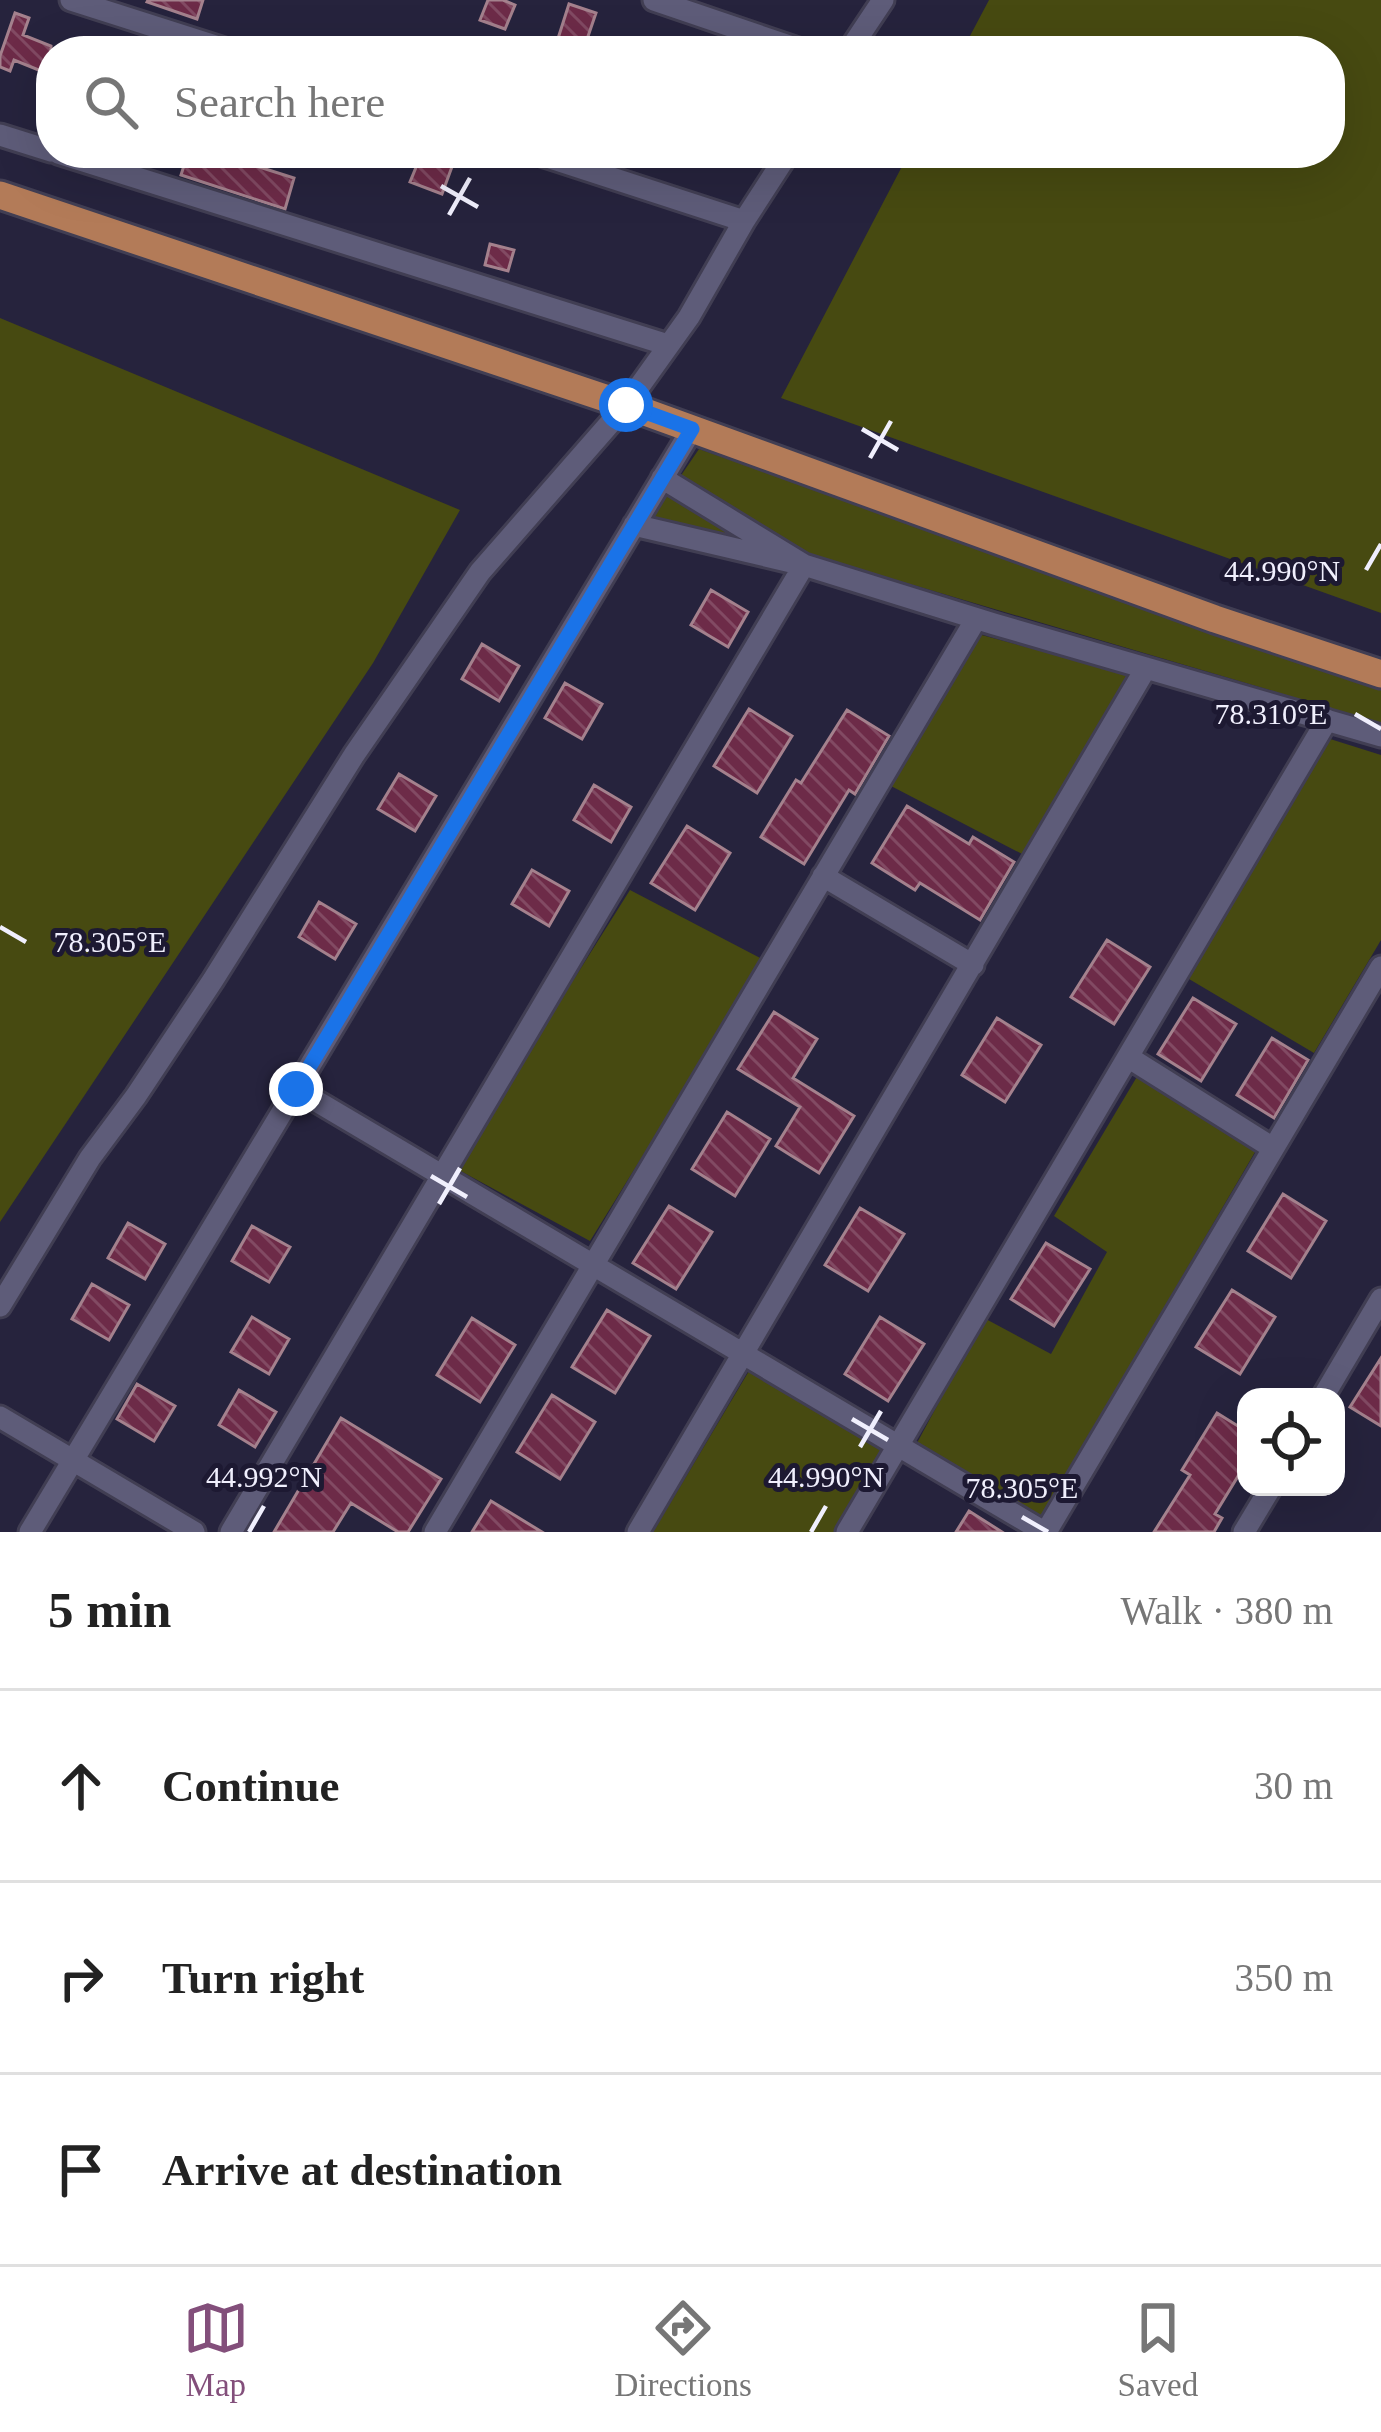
<!DOCTYPE html>
<html lang="en">
<head>
<meta charset="utf-8">
<style>
	:root { --surface:#fff; --page:#f2f2f2; --text:#222; --muted:#767676; --line:#e0e0e0; --accent:#834f7b }
	body { margin:0; font-family:Georgia,serif; background:var(--page); color:var(--text) }
	.controls { position:absolute; right:36px; bottom:36px; display:grid; overflow:hidden; border-radius:24px; box-shadow:0 12px 48px #0002 }
	.controls button { width:108px; height:108px; display:grid; place-items:center; padding:0; border:0; border-bottom:3px solid var(--line); background:var(--surface); color:var(--text); font:60px sans-serif }
	.stop { position:absolute; width:36px; height:36px; margin:-27px; border:9px solid #1a73e8; border-radius:50%; background:#fff }
	.stop.end { background:#1a73e8; border-color:#fff; box-shadow:0 3px 12px #0008 }
	.list { margin:0; padding:0; list-style:none }
	h2 { display:flex; justify-content:space-between; align-items:center; height:156px; margin:0; padding:0 48px; font-size:51px }
	h2 small { font-size:39px; font-weight:400; color:var(--muted) }
	.list li { display:grid; grid-template-columns:78px 1fr auto; gap:36px; align-items:center; box-sizing:border-box; height:192px; padding:0 48px; border-top:3px solid var(--line) }
	.list b { display:block; font-size:45px; white-space:nowrap }
	.list em { font-size:39px; font-style:normal; color:var(--muted) }
	.icon { flex:none; width:66px; height:66px; fill:none; stroke:currentColor; stroke-width:2; stroke-linecap:round; stroke-linejoin:round }
	.map { position:relative; flex:none; width:1381px; height:1532px; overflow:hidden }
	.search { position:absolute; background:var(--surface); box-shadow:0 12px 48px #0002; left:36px; right:36px; top:36px; height:132px; display:flex; align-items:center; gap:30px; box-sizing:border-box; padding:0 42px; border-radius:48px; color:var(--muted); font-size:45px }
	.sheet { height:732px; background:var(--surface) }
	nav { display:flex; justify-content:space-around; align-items:center; box-sizing:border-box; height:168px; border-top:3px solid var(--line); background:var(--surface); font-size:33px; color:var(--muted) }
	nav a { display:grid; justify-items:center; gap:6px }
	nav .on { color:var(--accent) }
	.map>svg:first-child { display:block }
	.green { fill:#474a11 }
	.building { fill:url(#building-back-hatch); stroke:#a4818d; stroke-width:3 }
	.lines { fill:none; stroke-linecap:round; stroke-linejoin:round }
	.minor-casing { stroke:#413e53; stroke-width:27 }
	.major-casing { stroke:#413e53; stroke-width:33 }
	.minor { stroke:#5e5c79; stroke-width:21 }
	.major { stroke:#b37b58; stroke-width:27 }
	.route { stroke:#1a73e8; stroke-width:15 }
	.ticks { fill:none; stroke:#f0effd; stroke-width:4.5 }
	.ticks-label { font-size:30px; text-anchor:middle; fill:#f0effd; stroke:#1d1932; stroke-width:10; stroke-linejoin:round; paint-order:stroke }
</style>
</head>
<body>
<div class="map">
<svg width="1381" height="1532" viewBox="0 0 1381 1532">
	<defs>
		<pattern id="building-back-hatch" width="6" height="6" patternUnits="userSpaceOnUse" patternTransform="scale(3)"><rect width="6" height="6" fill="#6d2b48"/><path d="M-1 5l2 2M0 0l6 6M5-1l2 2" fill="none" stroke="#824a63"/></pattern>
	</defs>
	<rect width="100%" height="100%" fill="#26233d"/>
	<!-- green -->
	<path class="green" d="M989 0H1381V613L781 398 909 153H1330V51H962Z
		M0 318 460 510 373 663 0 1222Z
		M699 449 1381 687V723L808 554 650 521Z
		M978 634 1134 676 1024 855 891 786Z
		M1327 738 1381 755V940L1314 1053 1189 979Z
		M630 890 764 960 590 1241 455 1168Z
		M1138 1075 1258 1147 1042 1516 917 1443 984 1318 1051 1354 1107 1252 1054 1216Z
		M749 1371 884 1451 836 1532H653Z"/>
	<!-- building -->
	<path class="building" d="M148 0H203L197 19 147 2Z
		M488 0H503L515 5 505 29 480 20Z
		M569 4 596 13 583 51H554Z
		M15 13 29 18 23 35 51 46V75L14 60 10 71 0 67V56Z
		M188 153H204L238 165 241 158 257 163 256 166 294 178 285 209 181 175Z
		M422 153 453 164 442 194 410 182Z
		M490 244 514 250 508 271 485 265Z
		M711 590 748 612 728 647 691 625Z
		M482 644 519 666 499 701 462 679Z
		M565 683 602 704 582 739 545 718Z
		M749 709 792 736 757 793 714 766Z
		M847 710 889 736 855 794 849 790 804 864 761 837 796 780 801 783Z
		M399 774 436 796 415 831 378 809Z
		M594 785 631 807 611 842 574 820Z
		M907 806 969 844 973 837 1014 862 980 920 920 883 915 890 872 863Z
		M687 826 730 853 695 910 651 883Z
		M532 870 569 891 549 926 512 904Z
		M319 902 356 924 335 959 299 937Z
		M1107 940 1150 967 1114 1024 1071 997Z
		M1193 998 1236 1024 1201 1081 1158 1054Z
		M774 1012 817 1039 793 1078 854 1116 819 1173 776 1146 800 1107 738 1069Z
		M997 1018 1041 1045 1005 1102 962 1075Z
		M1272 1038 1308 1060 1274 1118 1237 1095Z
		M727 1112 770 1139 735 1196 692 1169Z
		M1283 1194 1326 1221 1291 1278 1248 1251Z
		M669 1206 712 1232 676 1289 633 1263Z
		M860 1208 904 1234 868 1291 825 1265Z
		M128 1223 165 1244 145 1279 108 1258Z
		M252 1226 290 1247 269 1282 232 1261Z
		M1046 1243 1090 1269 1054 1326 1011 1299Z
		M92 1284 129 1305 109 1340 72 1319Z
		M1232 1290 1275 1317 1240 1374 1196 1347Z
		M607 1310 650 1336 615 1393 572 1367Z
		M252 1317 289 1339 269 1374 231 1352Z
		M880 1317 924 1344 888 1401 845 1374Z
		M472 1318 515 1345 480 1402 437 1375Z
		M1381 1358V1426L1350 1407Z
		M137 1384 175 1406 154 1441 117 1419Z
		M239 1390 276 1412 255 1447 219 1425Z
		M552 1395 595 1422 560 1479 517 1452Z
		M1217 1413 1246 1431V1463L1215 1514 1222 1518 1214 1532H1154L1190 1475 1182 1470Z
		M341 1418 441 1479 408 1532H398L351 1503 333 1532H274Z
		M491 1501 542 1532H472Z
		M969 1511 1002 1532H956Z"/>
	<g class="lines">
		<defs>
			<path id="minor" d="M71 0 231 51
				M654 0 804 51
				M849 51 883 0
				M0 135 51 151
				M58 153 668 345
				M535 153 744 221
				M634 525 804 565 994 624 1381 736
				M823 876 973 965
				M1128 1057 1273 1148
				M296 1089 1044 1532
				M0 1306 90 1158 136 1096 213 980 354 755 480 572 626 405 689 317 744 221 788 153
				M1323 1397 1381 1299
				M0 1417 194 1532
				M30 1532 692 429
				M231 1532 804 565 662 478
				M435 1532 976 619
				M638 1532 1146 668
				M847 1532 1327 720
				M1046 1532 1381 967
				M1244 1532 1271 1487"/>
			<path id="major" d="M0 195 626 405 1215 619 1381 674"/>
		</defs>
		<!-- minor casing -->
		<use href="#minor" class="minor-casing"/>
		<!-- major casing -->
		<use href="#major" class="major-casing"/>
		<!-- minor -->
		<use href="#minor" class="minor"/>
		<!-- major -->
		<use href="#major" class="major"/>
	</g>
	<g class="lines">
		<!-- route -->
		<path class="route" d="M296 1089 692 429 626 405"/>
	</g>
	<!-- ticks -->
	<path class="ticks" d="M441 186 478 207M449 215 470 178M862 429 898 450M870 458 891 421M1366 570 1381 544M1355 714 1381 729M0 927 26 942M431 1176 467 1197M439 1204 460 1168M852 1419 888 1440M860 1447 881 1411M1022 1517 1048 1532M249 1532 264 1506M811 1532 826 1506"/>
	<g class="ticks-label">
		<text x="1282" y="581">44.990°N</text>
		<text x="1271" y="724">78.310°E</text>
		<text x="110" y="952">78.305°E</text>
		<text x="264" y="1487">44.992°N</text>
		<text x="826" y="1487">44.990°N</text>
		<text x="1022" y="1498">78.305°E</text>
	</g>
</svg>
<div class="controls">
<button><svg class="icon" aria-label="locate" viewBox="0 0 24 24"><circle cx="12" cy="12" r="6"/><path d="M12 2v4M12 18v4M2 12h4M18 12h4"/></svg></button>
</div>
<div class="stop" style="left:626px;top:405px"></div>
<div class="stop end" style="left:296px;top:1089px"></div>
<div class="search"><svg class="icon" aria-label="search" viewBox="0 0 24 24"><circle cx="10" cy="10" r="6"/><path d="M15 15l6 6"/></svg>Search here</div>
</div>
<section class="sheet">
<h2>5 min<small>Walk · 380 m</small></h2>
<ul class="list">
<li><svg class="icon" aria-label="ahead" viewBox="0 0 24 24"><path d="M12 20V5M6 11l6-6 6 6"/></svg><div><b>Continue</b></div><em>30 m</em></li>
<li><svg class="icon" aria-label="right" viewBox="0 0 24 24"><path d="M7 20v-9h11M14 6l5 5-5 5"/></svg><div><b>Turn right</b></div><em>350 m</em></li>
<li><svg class="icon" aria-label="arrive" viewBox="0 0 24 24"><path d="M6 21V4h12l-3 4 3 4H6"/></svg><div><b>Arrive at destination</b></div></li>
</ul>
</section>
<nav>
<a class="on"><svg class="icon" aria-label="map" viewBox="0 0 24 24"><path d="M3 6l6-2 6 2 6-2v14l-6 2-6-2-6 2zM9 4v14M15 6v14"/></svg>Map</a>
<a><svg class="icon" aria-label="directions" viewBox="0 0 24 24"><path d="M12 3l9 9-9 9-9-9zM9 14v-3h6M13 9l2 2-2 2"/></svg>Directions</a>
<a><svg class="icon" aria-label="saved" viewBox="0 0 24 24"><path d="M7 4h10v16l-5-4-5 4z"/></svg>Saved</a>
</nav>
</body>
</html>
